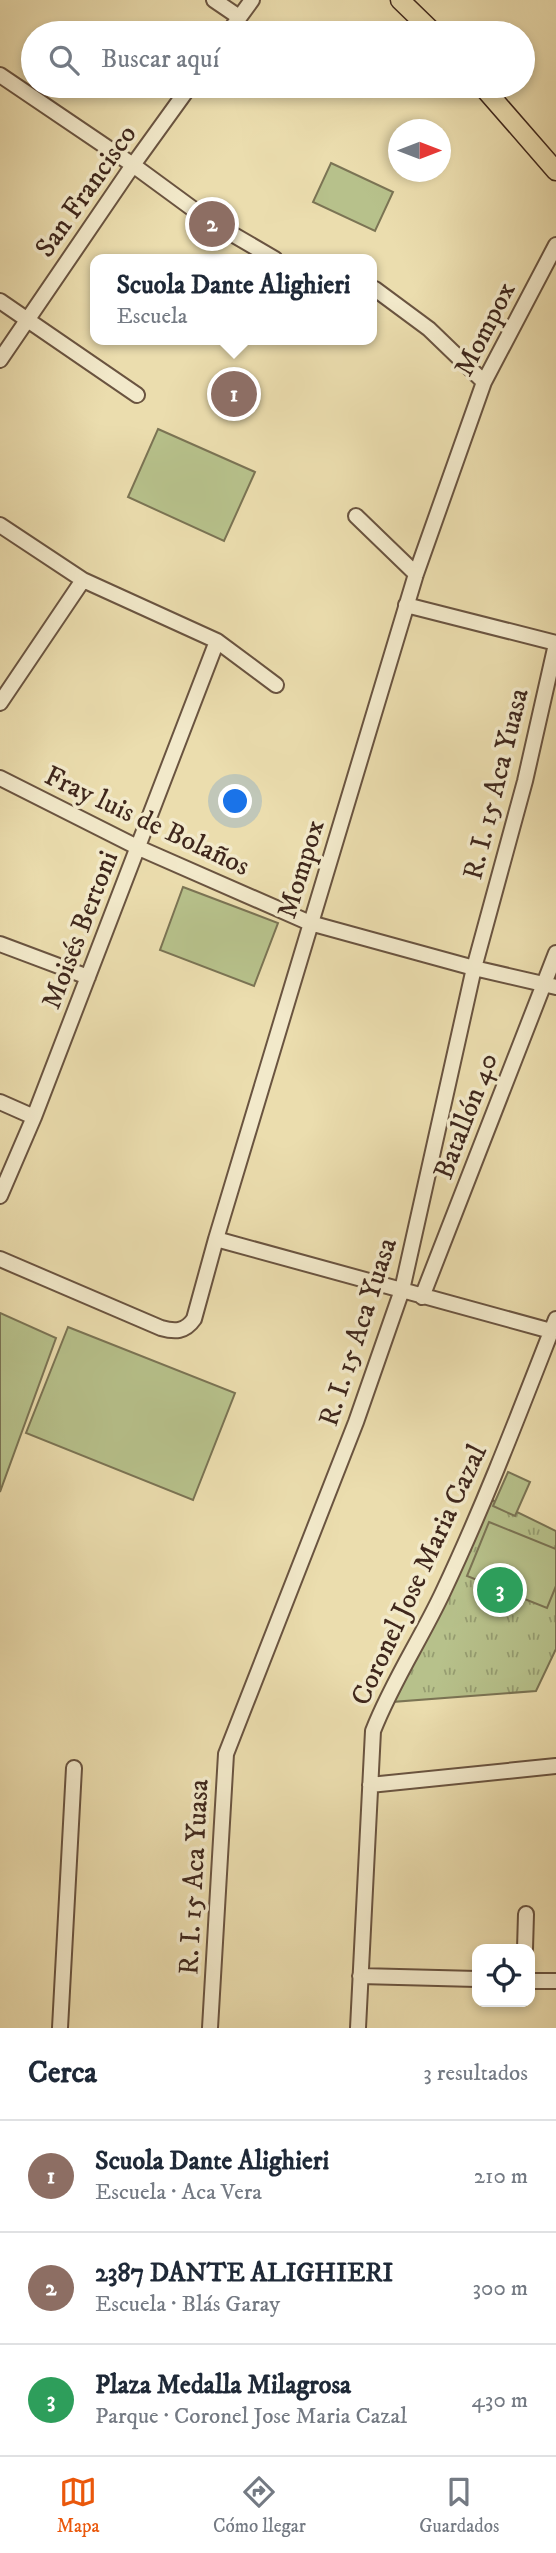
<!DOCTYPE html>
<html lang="es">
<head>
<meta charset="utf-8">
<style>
	:root { --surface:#fff; --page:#f2f2f3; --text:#1f2937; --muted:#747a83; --line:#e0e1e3; --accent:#ea580c }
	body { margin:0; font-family:"IM FELL DW Pica",serif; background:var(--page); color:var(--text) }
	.controls { position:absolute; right:21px; bottom:21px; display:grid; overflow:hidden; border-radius:14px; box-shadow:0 4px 10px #0003 }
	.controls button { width:63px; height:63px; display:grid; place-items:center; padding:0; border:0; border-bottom:2px solid var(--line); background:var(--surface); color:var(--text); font:35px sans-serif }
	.compass { position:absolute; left:388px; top:119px; width:63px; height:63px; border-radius:50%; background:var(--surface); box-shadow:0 4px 10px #0003; rotate:90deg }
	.you { position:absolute; left:236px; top:802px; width:24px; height:24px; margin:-18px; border:5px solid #fff; border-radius:50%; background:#1a73e8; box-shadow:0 0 0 10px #1a73e833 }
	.badge { display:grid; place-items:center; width:46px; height:46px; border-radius:50%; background:var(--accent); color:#fff; font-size:23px; font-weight:700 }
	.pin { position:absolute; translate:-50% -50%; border:4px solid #fff; box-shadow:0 2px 7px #0006 }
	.popup { position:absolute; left:90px; top:254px; width:287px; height:91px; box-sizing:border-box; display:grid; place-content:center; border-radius:14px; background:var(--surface); filter:drop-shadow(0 2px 5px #0005); font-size:23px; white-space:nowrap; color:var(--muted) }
	.popup b { font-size:26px; color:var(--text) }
	.popup::after { content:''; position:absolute; left:50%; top:100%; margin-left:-14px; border:14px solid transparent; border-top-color:var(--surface) }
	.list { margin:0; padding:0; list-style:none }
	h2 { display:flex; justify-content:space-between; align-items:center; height:91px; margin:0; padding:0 28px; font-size:30px }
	h2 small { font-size:23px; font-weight:400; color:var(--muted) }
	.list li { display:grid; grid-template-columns:46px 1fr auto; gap:21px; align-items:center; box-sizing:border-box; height:112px; padding:0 28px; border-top:2px solid var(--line) }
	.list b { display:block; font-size:26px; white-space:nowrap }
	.list p { margin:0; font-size:23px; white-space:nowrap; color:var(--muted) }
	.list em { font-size:23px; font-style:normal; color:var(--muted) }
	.icon { flex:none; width:38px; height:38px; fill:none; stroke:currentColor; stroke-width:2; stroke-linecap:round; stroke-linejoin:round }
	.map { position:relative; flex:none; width:556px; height:2028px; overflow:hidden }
	.search { position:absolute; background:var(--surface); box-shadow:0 4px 10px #0003; left:21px; right:21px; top:21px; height:77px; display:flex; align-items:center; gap:18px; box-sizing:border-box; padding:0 24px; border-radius:38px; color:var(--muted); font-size:26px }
	.sheet { height:427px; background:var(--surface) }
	nav { display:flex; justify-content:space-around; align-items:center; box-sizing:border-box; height:98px; border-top:2px solid var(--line); background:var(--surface); font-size:19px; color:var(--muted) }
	nav a { display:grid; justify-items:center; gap:4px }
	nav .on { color:var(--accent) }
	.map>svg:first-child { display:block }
	.park { fill:url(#park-tufts); stroke:#7b7454; stroke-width:2 }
	.pitch { fill:#b7c18b; stroke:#7b7454; stroke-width:2 }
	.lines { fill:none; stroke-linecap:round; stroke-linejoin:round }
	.minor-casing { stroke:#6a5440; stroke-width:18 }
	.major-casing { stroke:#3f271c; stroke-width:21 }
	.minor { stroke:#f2e9ca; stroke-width:14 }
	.major { stroke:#ebddae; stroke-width:18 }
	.labels { text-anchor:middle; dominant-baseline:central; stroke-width:7; stroke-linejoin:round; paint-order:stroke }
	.street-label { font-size:28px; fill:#3f271c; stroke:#f2e9ca }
</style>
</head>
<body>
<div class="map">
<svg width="556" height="2028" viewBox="0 0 556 2028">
	<defs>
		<pattern id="park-tufts" width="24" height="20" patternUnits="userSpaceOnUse" patternTransform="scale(1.75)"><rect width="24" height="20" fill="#b7c18b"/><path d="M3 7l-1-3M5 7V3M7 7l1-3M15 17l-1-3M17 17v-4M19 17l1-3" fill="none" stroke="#969d71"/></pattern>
	</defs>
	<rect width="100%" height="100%" fill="#ebddae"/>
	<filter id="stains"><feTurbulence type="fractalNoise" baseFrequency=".00286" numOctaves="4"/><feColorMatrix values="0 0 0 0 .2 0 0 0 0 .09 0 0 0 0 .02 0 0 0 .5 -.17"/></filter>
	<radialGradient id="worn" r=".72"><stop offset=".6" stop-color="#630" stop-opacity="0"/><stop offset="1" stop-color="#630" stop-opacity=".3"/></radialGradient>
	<!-- park -->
	<path class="park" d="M488 1498 556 1531V1649L536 1691 391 1702Z"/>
	<!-- pitch -->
	<path class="pitch" d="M331 163 393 192 375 231 313 202Z
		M158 429 255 472 224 541 128 497Z
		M183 887 278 923 254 986 160 950Z
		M0 1313 56 1338 0 1492Z
		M68 1327 235 1393 193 1500 26 1433Z
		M508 1472 530 1482 515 1516 493 1506Z
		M489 1522 556 1549V1586L547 1608 467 1576Z"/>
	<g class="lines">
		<defs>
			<path id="minor" d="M214 0 239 17
				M228 33 252 0
				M0 75 133 165 208 220 275 259
				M375 289 429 329 484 382
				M0 301 137 395
				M0 360 133 165 190 86
				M356 516 416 574
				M0 525 83 580 217 641 276 685
				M406 605 556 643
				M0 703 83 580
				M0 778 139 848 310 923 474 968 556 987
				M0 944 88 977
				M0 1102 34 1117
				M0 1196 34 1117 217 641
				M216 1239 551 1331
				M0 1259 161 1328C175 1332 185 1332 194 1319L216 1239 416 574 484 382 556 245
				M422 1297 556 953
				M370 1785 556 1766
				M525 1949 526 1914
				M360 1976 477 1979
				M530 1981H556
				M60 2028 74 1768
				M210 2028 226 1754 356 1422 402 1290 474 968 525 781 556 644
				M358 2028 373 1731C392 1682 421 1639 443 1592 485 1503 520 1411 556 1319"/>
			<path id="major" d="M400 0 434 33
				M482 86 556 171"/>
		</defs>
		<!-- minor casing -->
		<use href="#minor" class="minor-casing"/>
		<!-- major casing -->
		<use href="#major" class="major-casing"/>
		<!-- minor -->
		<use href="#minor" class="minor"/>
		<!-- major -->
		<use href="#major" class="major"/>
	</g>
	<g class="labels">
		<!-- street labels -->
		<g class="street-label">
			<text transform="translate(86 191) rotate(-55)">San Francisco</text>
			<text transform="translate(485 329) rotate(-63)">Mompox</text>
			<text transform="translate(496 784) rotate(-76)">R. I. 15 Aca Yuasa</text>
			<text transform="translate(147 821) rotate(25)">Fray luis de Bolaños</text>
			<text transform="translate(301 869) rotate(-73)">Mompox</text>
			<text transform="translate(80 930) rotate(-69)">Moisés Bertoni</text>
			<text transform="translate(466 1116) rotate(-69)">Batallón 40</text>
			<text transform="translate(358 1332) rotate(-72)">R. I. 15 Aca Yuasa</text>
			<text transform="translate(419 1575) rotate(-65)">Coronel Jose Maria Cazal</text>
			<text transform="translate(194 1877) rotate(-87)">R. I. 15 Aca Yuasa</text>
		</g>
	</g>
	<rect width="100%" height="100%" filter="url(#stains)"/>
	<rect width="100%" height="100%" fill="url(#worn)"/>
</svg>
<div class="controls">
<button><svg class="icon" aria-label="locate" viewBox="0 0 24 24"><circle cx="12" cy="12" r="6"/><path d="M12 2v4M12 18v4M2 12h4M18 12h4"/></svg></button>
</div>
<svg class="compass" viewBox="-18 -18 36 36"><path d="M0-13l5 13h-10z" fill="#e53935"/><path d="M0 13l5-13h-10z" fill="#747a83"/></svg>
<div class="you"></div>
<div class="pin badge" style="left:234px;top:394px;background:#8d6e63">1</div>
<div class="popup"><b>Scuola Dante Alighieri</b>Escuela</div>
<div class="pin badge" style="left:212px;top:224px;background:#8d6e63">2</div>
<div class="pin badge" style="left:500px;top:1590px;background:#2e9e5b">3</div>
<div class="search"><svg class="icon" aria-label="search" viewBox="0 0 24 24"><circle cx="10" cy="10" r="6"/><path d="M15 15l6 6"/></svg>Buscar aquí</div>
</div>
<section class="sheet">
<h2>Cerca<small>3 resultados</small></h2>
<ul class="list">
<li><span class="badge" style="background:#8d6e63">1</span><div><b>Scuola Dante Alighieri</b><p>Escuela · Aca Vera</p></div><em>210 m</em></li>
<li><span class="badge" style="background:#8d6e63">2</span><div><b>2387 DANTE ALIGHIERI</b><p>Escuela · Blás Garay</p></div><em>300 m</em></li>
<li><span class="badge" style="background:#2e9e5b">3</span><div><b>Plaza Medalla Milagrosa</b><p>Parque · Coronel Jose Maria Cazal</p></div><em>430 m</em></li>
</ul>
</section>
<nav>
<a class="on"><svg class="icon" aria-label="map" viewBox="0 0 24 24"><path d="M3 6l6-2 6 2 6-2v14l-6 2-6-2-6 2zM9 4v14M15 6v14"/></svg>Mapa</a>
<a><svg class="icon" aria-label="directions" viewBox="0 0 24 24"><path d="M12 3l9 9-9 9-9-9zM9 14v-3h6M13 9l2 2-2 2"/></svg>Cómo llegar</a>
<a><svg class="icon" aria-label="saved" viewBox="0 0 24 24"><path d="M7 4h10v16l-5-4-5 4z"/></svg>Guardados</a>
</nav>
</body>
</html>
